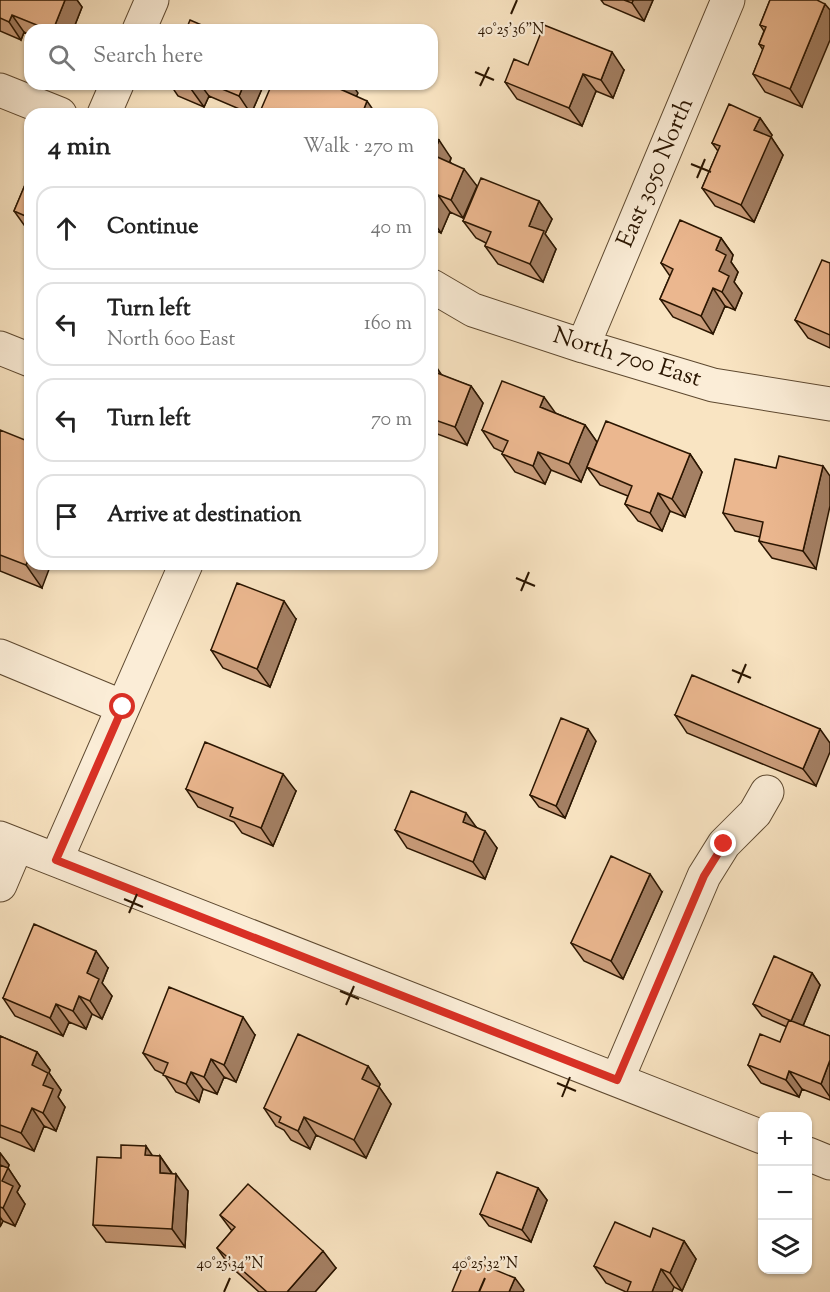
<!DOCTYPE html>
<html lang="en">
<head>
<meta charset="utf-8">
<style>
	:root { --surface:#fff; --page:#f2f2f2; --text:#222; --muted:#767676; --line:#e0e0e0 }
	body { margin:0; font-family:"Sorts Mill Goudy",serif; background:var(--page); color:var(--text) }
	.controls { position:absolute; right:18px; bottom:18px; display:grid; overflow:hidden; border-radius:12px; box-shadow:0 2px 4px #0004 }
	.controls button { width:54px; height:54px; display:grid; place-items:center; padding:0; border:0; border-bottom:2px solid var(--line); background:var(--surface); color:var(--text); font:30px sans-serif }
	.stop { position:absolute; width:18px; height:18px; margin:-14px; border:4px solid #d93025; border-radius:50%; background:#fff }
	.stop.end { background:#d93025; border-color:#fff; box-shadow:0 2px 6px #0008 }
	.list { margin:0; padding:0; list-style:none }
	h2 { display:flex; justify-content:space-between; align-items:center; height:78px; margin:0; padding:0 24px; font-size:26px }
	h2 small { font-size:20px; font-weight:400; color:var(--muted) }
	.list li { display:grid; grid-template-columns:39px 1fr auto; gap:18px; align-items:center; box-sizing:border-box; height:84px; margin:0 12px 12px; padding:0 12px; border:2px solid var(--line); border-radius:18px }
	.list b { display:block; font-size:22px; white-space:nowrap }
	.list p { margin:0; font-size:20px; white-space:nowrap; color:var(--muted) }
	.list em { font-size:20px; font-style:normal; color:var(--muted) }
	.icon { flex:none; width:33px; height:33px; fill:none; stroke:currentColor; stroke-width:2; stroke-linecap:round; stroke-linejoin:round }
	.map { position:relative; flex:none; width:830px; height:1292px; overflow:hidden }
	.search { position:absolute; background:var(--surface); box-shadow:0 2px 4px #0004; left:24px; top:24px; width:414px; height:66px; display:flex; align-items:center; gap:15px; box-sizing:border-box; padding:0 21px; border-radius:18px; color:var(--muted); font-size:22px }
	.panel { position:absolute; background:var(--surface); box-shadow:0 2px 4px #0004; left:24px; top:108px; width:414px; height:462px; border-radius:18px }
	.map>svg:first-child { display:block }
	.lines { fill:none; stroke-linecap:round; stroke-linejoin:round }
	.minor-casing { stroke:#5e4930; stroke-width:35 }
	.minor { stroke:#fbedd7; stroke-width:33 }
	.wall { fill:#ca9d7b; stroke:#2a1500; stroke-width:1.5 }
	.shaded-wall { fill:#a48064; stroke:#2a1500; stroke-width:1.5 }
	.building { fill:#ebb78f; stroke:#2a1500; stroke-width:1.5 }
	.route { stroke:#d93025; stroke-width:8 }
	.ticks { fill:none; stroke:#2a1500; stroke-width:2 }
	.labels { text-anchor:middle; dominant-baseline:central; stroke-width:4.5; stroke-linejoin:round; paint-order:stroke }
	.street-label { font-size:24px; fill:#2a1500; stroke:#fbedd7 }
	.ticks-label { font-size:15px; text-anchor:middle; fill:#2a1500; stroke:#fbedd7; stroke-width:4.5; stroke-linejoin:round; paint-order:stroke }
</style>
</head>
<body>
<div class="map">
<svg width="830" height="1292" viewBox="0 0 830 1292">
	<rect width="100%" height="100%" fill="#f9e4c2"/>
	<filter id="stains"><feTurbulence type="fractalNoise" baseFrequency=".00333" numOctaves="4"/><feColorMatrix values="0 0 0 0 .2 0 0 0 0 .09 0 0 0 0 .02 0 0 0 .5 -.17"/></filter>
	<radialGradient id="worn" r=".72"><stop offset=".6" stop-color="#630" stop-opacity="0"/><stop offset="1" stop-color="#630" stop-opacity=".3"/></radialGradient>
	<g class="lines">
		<defs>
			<path id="minor" d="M139 30 152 0
				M0 90 60 114
				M104 114 117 84
				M432 286 473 310 583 346 713 385 830 404
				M583 346 728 0
				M0 348 30 360
				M0 656 123 707
				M0 838 762 1137
				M56 860 186 564
				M0 885 17 845
				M617 1080 704 876 724 844 755 813 767 792
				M808 1154 830 1163"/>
		</defs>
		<!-- minor casing -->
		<use href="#minor" class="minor-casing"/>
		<!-- minor -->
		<use href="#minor" class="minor"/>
	</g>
	<!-- wall -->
	<path class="wall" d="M0 0H77L82 7 73 30H30V35L24 32 21 40 0 31Z
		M601 0H653L644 21 604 4Z
		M770 0 802 107 765 92 753 74 763 50 759 44 764 31 760 25Z
		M528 65 624 70 613 98 596 91 582 126 517 99 505 82Z
		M170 84H264L251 114 209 96 204 107 178 96Z
		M760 118 772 135 771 137 783 155 754 222 715 206 702 188 718 151 712 143Z
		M432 137 451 158 450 162 477 186 463 218 450 212 441 233 432 229Z
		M30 173V230L27 229 14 211Z
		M539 201 552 219 545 234 556 249 543 282 498 264 485 246 486 243 476 238 463 221Z
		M721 238 733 255 731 262 738 272 734 282 742 293 735 310 725 306 713 334 673 317 660 299 670 276 661 263Z
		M830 263V348L808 338 795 320Z
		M432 362 441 375 471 386 483 403 467 445 432 432Z
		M555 413 585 425 597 442 581 482 551 470 545 484 515 472 502 454 503 452 494 448 482 430Z
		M0 430 42 588 0 571Z
		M690 454 702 472 685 517 670 511 662 531 638 521 625 504 628 496 600 485 587 467Z
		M776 468 816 569 772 558 759 541 760 537 735 531 723 513Z
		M296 619 270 687 223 668 211 650Z
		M675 715 820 729 816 786 687 733Z
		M596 741 565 818 539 807 530 795Z
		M186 789 296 791 273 846 242 833 234 822 198 807Z
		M476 827 497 848 485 879 407 848 395 830Z
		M662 892 623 979 584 961 571 943Z
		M108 968 102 983 112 996 102 1019 92 1014 86 1029 69 1022 63 1036 15 1016 3 998Z
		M812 973 820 985 803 1026 830 1036V1100L802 1089 799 1097 761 1083 748 1065 780 1042 787 1027 762 1016 753 1004Z
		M255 1035 236 1082 224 1077 217 1094 203 1089 199 1102 176 1092 164 1074 155 1070 143 1053Z
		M0 1036 37 1052 50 1070 49 1073 61 1090 58 1097 65 1107 56 1131 44 1126 34 1151 0 1137Z
		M368 1066 380 1084 379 1087 391 1104 366 1158 316 1135 310 1149 291 1140 284 1130 276 1126 264 1108Z
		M0 1153 9 1165 8 1168 20 1186 17 1192 25 1204 15 1226 3 1221 0 1227Z
		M153 1156H160L172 1173 188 1191 185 1247 106 1242 93 1225 121 1158Z
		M538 1188 547 1200 531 1242 489 1226 480 1214Z
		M220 1215 336 1268 315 1292H259L229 1265 217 1248 232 1231Z
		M650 1237 684 1241 696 1259 682 1291 674 1287 626 1292 606 1283 594 1266Z"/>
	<!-- shaded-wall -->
	<path class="shaded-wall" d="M65 0H77L82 7 73 30H53Z
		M633 0H653L644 21 632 3Z
		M825 4 830 10V40L802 107 790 89Z
		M12 15 24 32 21 40 9 22Z
		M612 52 624 70 613 98 601 80Z
		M583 74 596 91 582 126 569 108Z
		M194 84H200L209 96 204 107 191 89Z
		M244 84H264L251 114 239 96Z
		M342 84H352L358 93 352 106 340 89Z
		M367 101 376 114H362Z
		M760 118 772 135 771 137 783 155 754 222 741 205 754 130Z
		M439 140 451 158 445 173 433 155Z
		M464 169 477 186 463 218 451 200Z
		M438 195 450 212 441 233 432 220V208Z
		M539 201 552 219 545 234 556 249 543 282 530 264 529 226Z
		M721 238 733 255 731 262 738 272 734 282 742 293 735 310 722 292 716 250Z
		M713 288 725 306 713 334 701 316Z
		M433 362 445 380 432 374Z
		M471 386 483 403 467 445 455 427Z
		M544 397 557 415 540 407Z
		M585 425 597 442 581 482 569 464Z
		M538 452 551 470 545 484 533 466Z
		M690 454 702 472 685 517 672 499Z
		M823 466 830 476V506L816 569 803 551Z
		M658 493 670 511 662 531 650 513Z
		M30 555V564H51L42 588 26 565Z
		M284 601 296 619 270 687 257 669Z
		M588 729 596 741 565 818 556 806Z
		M820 729 830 743V752L816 786 803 769Z
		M283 774 296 791 273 846 261 828Z
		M466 813 479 831 463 822Z
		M485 831 497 848 485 879 473 862Z
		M650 874 662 892 623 979 611 961Z
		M96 951 108 968 102 983 112 996 102 1019 90 1001 87 973Z
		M812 973 820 985 800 1033 791 1021Z
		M79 996 92 1014 86 1029 73 1011Z
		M56 1004 69 1022 63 1036 50 1018Z
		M243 1017 255 1035 236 1082 224 1065Z
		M37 1052 50 1070 49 1073 61 1090 58 1097 65 1107 56 1131 43 1113V1085L32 1065Z
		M211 1059 224 1077 217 1094 204 1077Z
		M830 1060V1097L821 1084Z
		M368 1066 380 1084 379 1087 391 1104 366 1158 354 1140 362 1079Z
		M789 1071 802 1089 799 1097 786 1080Z
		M191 1072 203 1089 199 1102 186 1084Z
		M32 1108 44 1126 34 1151 21 1133Z
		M304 1117 316 1135 310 1149 298 1131Z
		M146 1146 158 1164 145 1155Z
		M0 1153 9 1165 8 1168 20 1186 17 1192 25 1204 15 1226 3 1208 2 1181 0 1174Z
		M160 1156 172 1174 160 1173Z
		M176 1174 188 1191 185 1247 172 1229Z
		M538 1188 547 1200 531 1242 522 1230Z
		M0 1217 3 1221 0 1227Z
		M684 1241 696 1259 682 1291 670 1273Z
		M323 1251 336 1268 315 1292H287Z
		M661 1269 674 1287 672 1292H652Z
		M515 1278 524 1290 523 1292H509Z"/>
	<!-- building -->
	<path class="building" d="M0 0H65L53 30H49L12 15 9 22 0 18Z
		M624 0H633L632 3Z
		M770 0H817L825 4 790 89 753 74 764 46 759 44 766 27 760 25Z
		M190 20 213 30H186Z
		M544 25 612 52 601 80 583 74 569 108 505 82 514 59 528 65Z
		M179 84H194L191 89Z
		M210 84H244L239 96Z
		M272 84H342L340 89 367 101 362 114H259Z
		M729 104 760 118 754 130 771 137 741 205 702 188 720 146 712 143Z
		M432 137 439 140 433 155 464 169 451 200 438 195 432 208Z
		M30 173V218L14 211Z
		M481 178 539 201 529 226 544 231 530 264 485 246 491 232 463 221Z
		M680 220 721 238 716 250 726 255 719 271 729 276 722 292 713 288 701 316 660 299 673 269 661 263Z
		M822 260 830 263V335L795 320Z
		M432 371 471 386 455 427 432 419Z
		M502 381 544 397 540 407 585 425 569 464 538 452 533 466 502 454 508 441 482 430Z
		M606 421 690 454 672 499 658 493 650 513 625 504 632 486 587 467Z
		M0 430 30 442V555L26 565 0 555Z
		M779 456 823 466 803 551 759 541 763 522 723 513 735 459 776 468Z
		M237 583 284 601 257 669 211 650Z
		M692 675 820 729 803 769 675 715Z
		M561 718 588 729 556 806 530 795Z
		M205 742 283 774 261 828 230 816 233 808 186 789Z
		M411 791 466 813 463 822 485 831 473 862 395 830Z
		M611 856 650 874 611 961 571 943Z
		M34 924 96 951 87 973 99 979 90 1001 79 996 73 1011 56 1004 50 1018 3 998Z
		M774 956 812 973 791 1021 753 1004Z
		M169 987 243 1017 224 1065 211 1059 204 1077 191 1072 186 1084 163 1075 168 1063 143 1053Z
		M789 1020 830 1036V1060L821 1084 789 1071 786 1080 748 1065 760 1034 780 1042Z
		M298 1034 368 1066 362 1079 379 1087 354 1140 304 1117 298 1131 279 1122 281 1117 264 1108Z
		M0 1036 37 1052 32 1065 48 1073 43 1085 53 1089 43 1113 32 1108 21 1133 0 1125Z
		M121 1145 146 1146 145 1155 160 1156V1173L176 1174 172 1229 93 1225 97 1157 121 1158Z
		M0 1165 8 1168 2 1181 13 1186 3 1208 0 1207Z
		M497 1172 538 1188 522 1230 480 1214Z
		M248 1184 323 1251 287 1292H267L217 1248 235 1227 220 1215Z
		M615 1222 650 1237 653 1228 684 1241 670 1273 661 1269 652 1292H627L631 1282 594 1266Z
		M466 1258 515 1278 509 1292H452Z"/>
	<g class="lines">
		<!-- route -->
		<path class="route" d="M123 707 56 860 617 1080 704 876 724 844"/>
	</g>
	<!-- ticks -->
	<path class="ticks" d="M511 14 517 0M475 72 494 80M480 86 489 67M691 164 711 172M697 178 705 159M516 578 535 586M521 591 529 572M732 670 751 678M738 683 746 664M124 899 143 907M129 913 137 894M340 991 359 999M346 1005 354 986M557 1083 576 1091M562 1097 570 1077M224 1292 230 1278M479 1292 485 1278"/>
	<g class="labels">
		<!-- street labels -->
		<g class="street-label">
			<text transform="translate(656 173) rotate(-67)">East 3050 North</text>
			<text transform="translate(627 358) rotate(17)">North 700 East</text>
		</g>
	</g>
	<g class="ticks-label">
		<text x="511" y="34">40°25'36"N</text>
		<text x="230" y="1268">40°25'34"N</text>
		<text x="485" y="1268">40°25'32"N</text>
	</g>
	<rect width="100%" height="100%" filter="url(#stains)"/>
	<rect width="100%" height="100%" fill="url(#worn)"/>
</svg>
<div class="controls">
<button>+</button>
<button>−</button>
<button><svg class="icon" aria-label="layers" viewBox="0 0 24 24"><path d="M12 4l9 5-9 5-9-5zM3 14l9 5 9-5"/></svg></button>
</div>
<div class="stop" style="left:123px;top:707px"></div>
<div class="stop end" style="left:724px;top:844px"></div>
<div class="search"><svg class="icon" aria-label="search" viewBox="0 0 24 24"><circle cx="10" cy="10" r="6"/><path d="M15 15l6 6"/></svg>Search here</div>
<section class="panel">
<h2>4 min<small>Walk · 270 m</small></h2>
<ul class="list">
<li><svg class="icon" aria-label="ahead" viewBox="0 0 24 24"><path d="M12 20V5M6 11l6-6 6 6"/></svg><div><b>Continue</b></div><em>40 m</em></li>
<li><svg class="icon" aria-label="left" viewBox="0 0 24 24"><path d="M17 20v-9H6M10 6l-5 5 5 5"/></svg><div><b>Turn left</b><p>North 600 East</p></div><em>160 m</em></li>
<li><svg class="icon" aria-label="left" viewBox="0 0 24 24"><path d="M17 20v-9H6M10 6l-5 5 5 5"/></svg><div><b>Turn left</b></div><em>70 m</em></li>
<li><svg class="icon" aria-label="arrive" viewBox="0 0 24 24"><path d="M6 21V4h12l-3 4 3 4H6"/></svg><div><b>Arrive at destination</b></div></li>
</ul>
</section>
</div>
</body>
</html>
